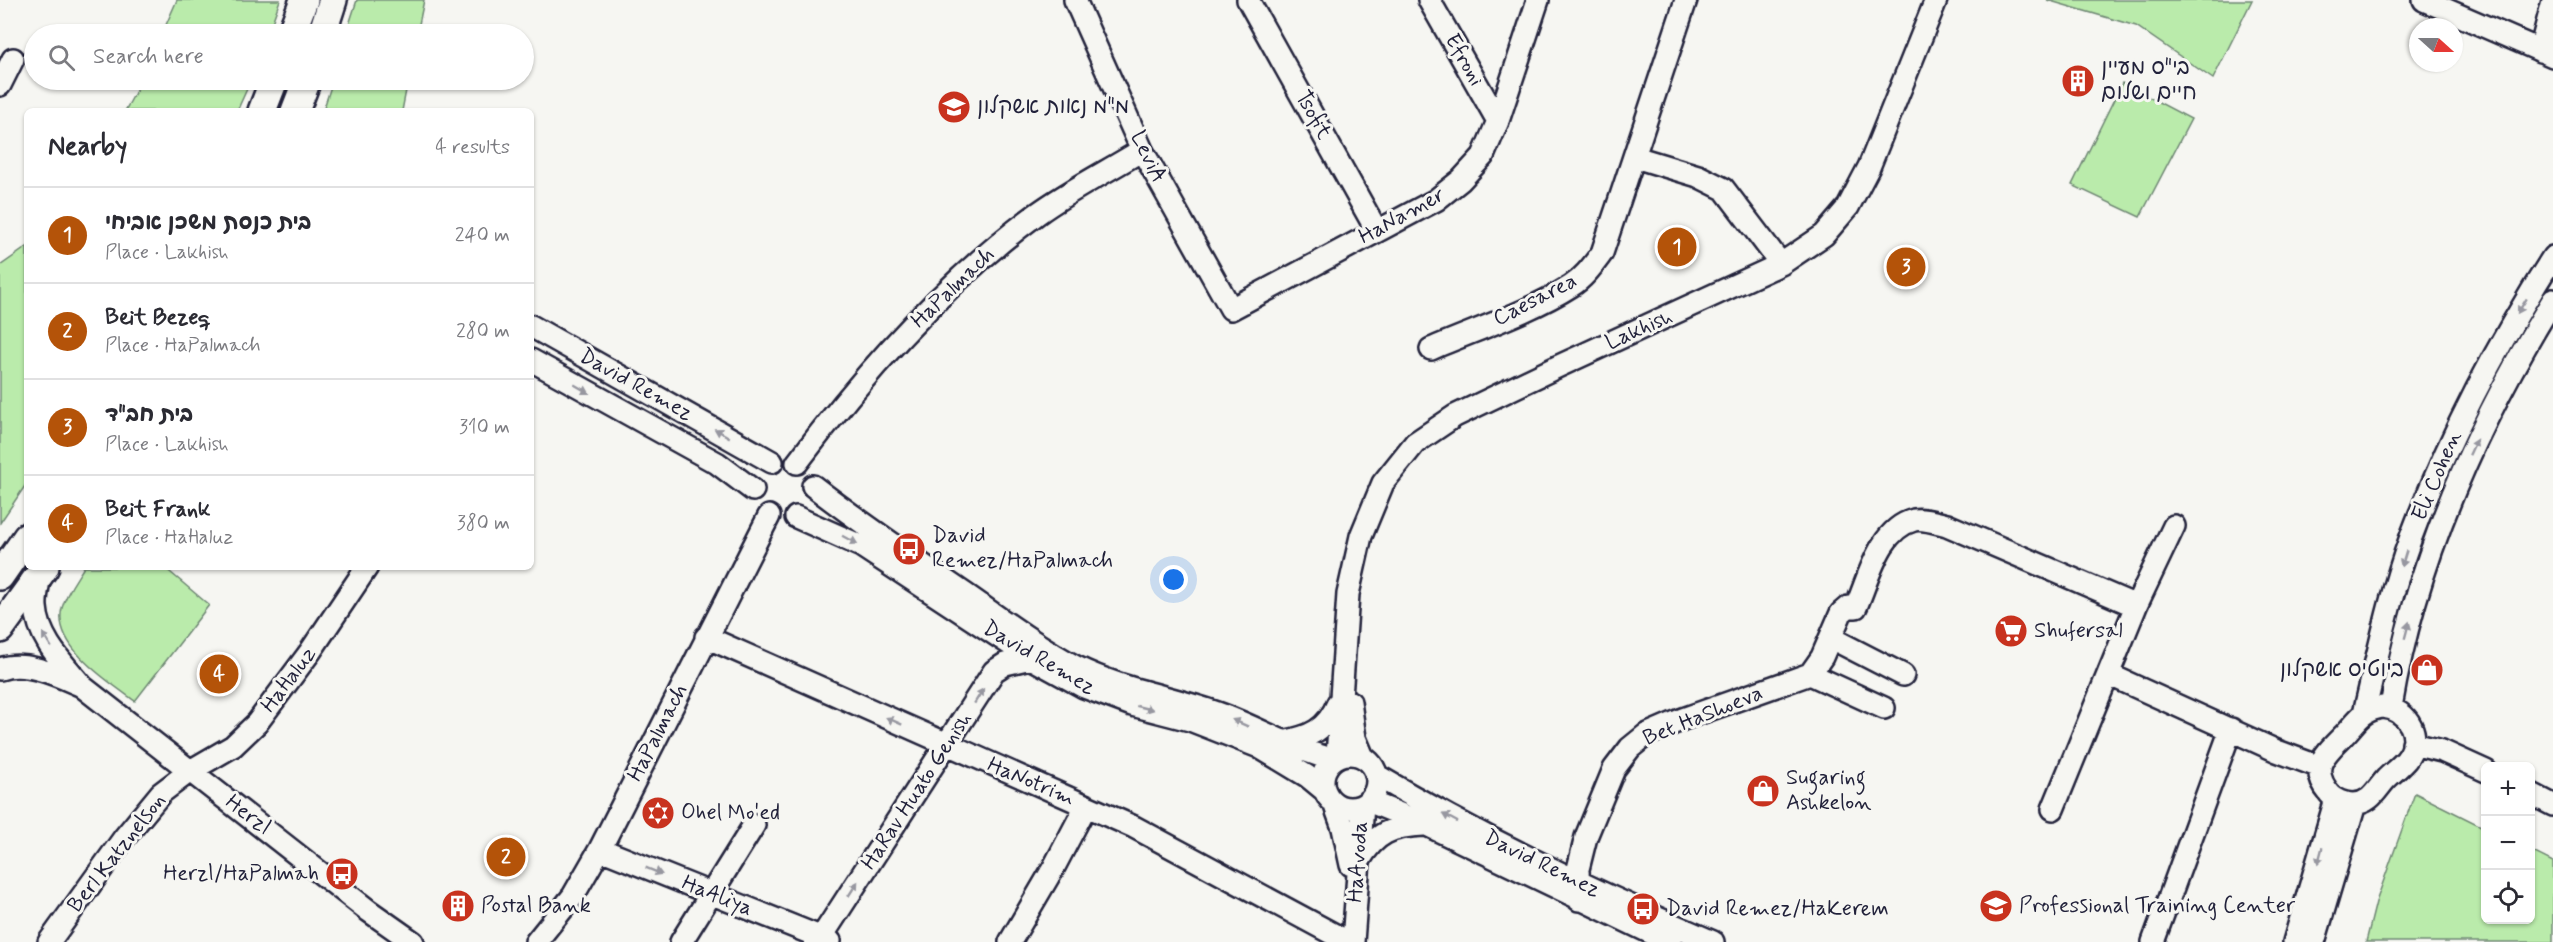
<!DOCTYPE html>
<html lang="en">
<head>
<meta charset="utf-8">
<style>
	:root { --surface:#fff; --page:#f7f7f7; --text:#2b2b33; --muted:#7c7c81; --line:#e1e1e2; --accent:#b45309 }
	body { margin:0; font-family:Mynerve,"Playpen Sans Hebrew",sans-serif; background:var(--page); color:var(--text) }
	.controls { position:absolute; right:18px; bottom:18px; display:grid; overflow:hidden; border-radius:9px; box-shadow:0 2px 4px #0004 }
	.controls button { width:54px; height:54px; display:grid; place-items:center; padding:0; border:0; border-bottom:2px solid var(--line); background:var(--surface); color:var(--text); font:30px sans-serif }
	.compass { position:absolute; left:2409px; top:18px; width:54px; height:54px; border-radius:50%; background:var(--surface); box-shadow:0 2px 4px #0004; rotate:111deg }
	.you { position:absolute; left:1174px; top:580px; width:21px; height:21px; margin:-15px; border:4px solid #fff; border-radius:50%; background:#1a73e8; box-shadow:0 0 0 9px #1a73e833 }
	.badge { display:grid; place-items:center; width:39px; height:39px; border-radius:50%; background:var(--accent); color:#fff; font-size:20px; font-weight:700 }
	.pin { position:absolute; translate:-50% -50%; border:3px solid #fff; box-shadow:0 2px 6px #0006 }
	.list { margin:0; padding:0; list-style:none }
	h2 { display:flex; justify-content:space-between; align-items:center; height:78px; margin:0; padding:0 24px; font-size:26px }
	h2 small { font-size:20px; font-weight:400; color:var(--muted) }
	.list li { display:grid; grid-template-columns:39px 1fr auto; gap:18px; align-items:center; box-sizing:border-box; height:96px; padding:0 24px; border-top:2px solid var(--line) }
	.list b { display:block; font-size:22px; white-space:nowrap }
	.list p { margin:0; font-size:20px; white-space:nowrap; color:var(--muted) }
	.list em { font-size:20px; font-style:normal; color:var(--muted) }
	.icon { flex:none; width:33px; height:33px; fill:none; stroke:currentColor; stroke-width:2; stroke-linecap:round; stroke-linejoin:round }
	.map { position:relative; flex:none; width:2553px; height:942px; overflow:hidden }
	.search { position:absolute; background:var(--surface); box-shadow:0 2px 4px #0004; left:24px; top:24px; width:510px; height:66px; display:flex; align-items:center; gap:15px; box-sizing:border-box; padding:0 21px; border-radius:33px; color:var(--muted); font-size:22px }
	.panel { position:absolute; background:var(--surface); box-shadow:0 2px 4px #0004; left:24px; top:108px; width:510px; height:462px; border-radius:9px }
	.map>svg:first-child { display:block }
	.green { fill:#baebab; stroke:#6e8673; stroke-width:1.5 }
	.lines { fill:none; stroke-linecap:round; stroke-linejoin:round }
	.minor-casing { stroke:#22223b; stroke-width:26 }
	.major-casing { stroke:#22223b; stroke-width:32 }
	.minor { stroke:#f6f6f2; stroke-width:21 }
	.major { stroke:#f6f6f2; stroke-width:27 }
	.oneway { fill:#9797a0 }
	.labels { text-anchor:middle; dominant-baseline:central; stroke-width:6; stroke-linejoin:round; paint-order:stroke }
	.street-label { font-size:22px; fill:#22223b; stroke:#f6f6f2 }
	.poi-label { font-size:22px; fill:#22223b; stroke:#f6f6f2; text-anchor:start }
</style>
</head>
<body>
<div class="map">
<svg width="2553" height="942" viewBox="0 0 2553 942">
	<rect width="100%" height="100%" fill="#f6f6f2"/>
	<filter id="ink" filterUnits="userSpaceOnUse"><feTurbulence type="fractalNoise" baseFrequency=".0167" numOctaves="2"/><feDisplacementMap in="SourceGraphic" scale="12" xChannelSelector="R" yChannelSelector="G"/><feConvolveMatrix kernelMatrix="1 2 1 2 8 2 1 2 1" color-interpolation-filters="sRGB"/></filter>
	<g filter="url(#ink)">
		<!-- green -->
		<path class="green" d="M177 0H280L268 34H162Z
			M357 0H424L417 34H346Z
			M2047 0H2252L2213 79 2136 26Z
			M142 80H251L237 111H125Z
			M333 80H408L402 111H323Z
			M2122 83 2191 119 2140 217 2072 185Z
			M27 247V483L0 523V266Z
			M84 567H164L209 605 135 701C109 682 52 646 62 608 66 593 76 580 84 567Z
			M2415 793 2485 828 2486 920H2530L2531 851 2553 862V942H2366L2376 902Z"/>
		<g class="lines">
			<defs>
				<path id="minor" d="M1075 0 1142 150 1231 309 1436 200 1461 180 1483 156 1498 121 1538 0
					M1248 0 1377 231
					M1429 0 1498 121
					M2424 0 2553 56
					M2540 51 2553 1
					M0 85 13 59
					M1635 157 1698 176 1724 189 1781 264
					M531 326 772 462
					M1431 349C1475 330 1532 311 1571 286 1584 278 1593 265 1602 253L1686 0
					M531 360 717 463 753 490
					M797 463C865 372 945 282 1037 214 1070 190 1108 171 1142 150
					M813 486C862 524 914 559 965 594 1001 619 1037 646 1076 667 1122 690 1175 697 1223 715 1261 729 1294 750 1333 759
					M796 517 861 546 1031 658 1084 687 1132 705 1190 720 1259 747 1307 776 1324 790
					M40 574C39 584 35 596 36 607 38 639 63 663 83 687L369 911 413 942
					M706 637 1134 827 1348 942
					M1831 638 1903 675
					M0 669C25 660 57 675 80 685
					M1810 674 1884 708
					M2110 675 2277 751 2320 767
					M1350 702 1355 738 1363 757
					M2382 707C2409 709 2424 738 2406 760 2400 767 2392 773 2386 779 2376 790 2371 803 2354 804 2346 804 2335 800 2330 794 2308 768 2325 754 2343 736 2358 721 2360 711 2382 707Z
					M2391 707C2415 562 2476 425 2553 300
					M2364 713C2378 654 2390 594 2411 537 2448 438 2496 346 2553 257
					M1282 742C1310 737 1327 730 1338 703
					M2413 744 2442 751 2486 771
					M1323 781a27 27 0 1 1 54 0a27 27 0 1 1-54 0Z
					M1337 757 1348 594 1361 536 1383 483 1415 443 1455 416 1559 366 1781 264 1824 235 1848 207 1869 167 1936 0
					M1376 775C1484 839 1597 893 1713 942
					M2530 793 2553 805
					M1368 801 1427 825 1670 942
					M1334 803 1343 828 1351 865
					M2053 809 2136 606 2174 526
					M600 849 830 941
					M1359 861C1375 833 1392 826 1424 825
					M1579 900 1578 869 1586 837 1614 769 1630 748 1646 735 1683 719 1810 674 1822 657 1841 613 1848 607H1856C1869 578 1879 529 1914 520 1923 518 1938 523 1947 525L2136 606
					M49 942 124 838 161 793 190 771 233 746 257 723 310 652 367 567
					M536 942 573 896 600 849 769 516
					M681 942 754 825
					M815 942 821 938 994 671 1005 664 1031 658
					M1010 942 1054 867 1086 806
					M1353 942 1363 805
					M2153 942 2231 729
					M2294 942 2336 799
					M2314 942 2355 804"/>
				<path id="major" d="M291 34 304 0
					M322 34 333 0
					M262 111 274 80
					M295 111 307 80
					M0 576 27 537
					M0 629 45 567"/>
			</defs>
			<!-- minor casing -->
			<use href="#minor" class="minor-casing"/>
			<!-- major casing -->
			<use href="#major" class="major-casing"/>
			<!-- minor -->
			<use href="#minor" class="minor"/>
			<!-- major -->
			<use href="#major" class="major"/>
		</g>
		<!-- one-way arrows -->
		<defs><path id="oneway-solid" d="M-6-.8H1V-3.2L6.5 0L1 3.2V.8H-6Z" transform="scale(1.5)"/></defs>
		<g class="oneway">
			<use href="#oneway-solid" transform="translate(2522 306) rotate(122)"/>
			<use href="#oneway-solid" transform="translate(582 389) rotate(30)"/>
			<use href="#oneway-solid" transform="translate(722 433) rotate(-150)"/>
			<use href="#oneway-solid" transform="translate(2473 447) rotate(-65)"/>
			<use href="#oneway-solid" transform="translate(850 540) rotate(28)"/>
			<use href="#oneway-solid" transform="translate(2404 559) rotate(107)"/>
			<use href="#oneway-solid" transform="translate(2407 630) rotate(-75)"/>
			<use href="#oneway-solid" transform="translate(47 640) rotate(-121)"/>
			<use href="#oneway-solid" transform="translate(979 696) rotate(-58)"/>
			<use href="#oneway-solid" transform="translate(1145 708) rotate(14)"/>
			<use href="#oneway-solid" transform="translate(894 721) rotate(-156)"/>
			<use href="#oneway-solid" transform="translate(1240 723) rotate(-156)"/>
			<use href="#oneway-solid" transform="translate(1450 818) rotate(-152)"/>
			<use href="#oneway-solid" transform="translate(2320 856) rotate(105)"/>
			<use href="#oneway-solid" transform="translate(654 871) rotate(22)"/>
			<use href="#oneway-solid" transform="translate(853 889) rotate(-57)"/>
		</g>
	</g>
	<!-- icons -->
	<defs>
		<symbol id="building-disc" viewBox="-11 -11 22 22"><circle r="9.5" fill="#c8321e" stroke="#f6f6f2"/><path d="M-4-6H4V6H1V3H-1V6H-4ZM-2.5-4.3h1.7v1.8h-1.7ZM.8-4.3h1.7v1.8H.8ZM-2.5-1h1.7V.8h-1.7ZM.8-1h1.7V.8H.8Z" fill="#fff"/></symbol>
		<symbol id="school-disc" viewBox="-11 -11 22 22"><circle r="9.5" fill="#c8321e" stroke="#f6f6f2"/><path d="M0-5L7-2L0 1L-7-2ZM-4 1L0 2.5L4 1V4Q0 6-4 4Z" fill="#fff"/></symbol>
		<symbol id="bus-disc" viewBox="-11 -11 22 22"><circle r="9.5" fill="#c8321e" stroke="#f6f6f2"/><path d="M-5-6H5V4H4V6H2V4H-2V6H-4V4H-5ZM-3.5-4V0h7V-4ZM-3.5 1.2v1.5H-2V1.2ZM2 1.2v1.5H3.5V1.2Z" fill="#fff"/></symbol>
		<symbol id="supermarket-disc" viewBox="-11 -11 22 22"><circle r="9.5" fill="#c8321e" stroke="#f6f6f2"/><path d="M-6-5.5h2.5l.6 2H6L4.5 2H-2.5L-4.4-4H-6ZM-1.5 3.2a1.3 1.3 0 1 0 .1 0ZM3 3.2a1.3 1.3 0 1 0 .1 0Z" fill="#fff"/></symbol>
		<symbol id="shop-disc" viewBox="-11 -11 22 22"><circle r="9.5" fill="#c8321e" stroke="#f6f6f2"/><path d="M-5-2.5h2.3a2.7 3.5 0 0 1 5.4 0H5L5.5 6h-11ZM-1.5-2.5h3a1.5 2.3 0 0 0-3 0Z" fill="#fff"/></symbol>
		<symbol id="synagogue-disc" viewBox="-11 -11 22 22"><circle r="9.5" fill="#c8321e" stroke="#f6f6f2"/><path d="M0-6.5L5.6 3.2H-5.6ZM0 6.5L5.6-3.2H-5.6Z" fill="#fff"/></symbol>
		<symbol id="university-disc" viewBox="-11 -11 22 22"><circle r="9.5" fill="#c8321e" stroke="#f6f6f2"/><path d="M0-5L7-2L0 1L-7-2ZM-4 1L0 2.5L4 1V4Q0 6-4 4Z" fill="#fff"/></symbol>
	</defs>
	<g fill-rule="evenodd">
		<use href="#building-disc" x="2059" y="62" width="38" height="38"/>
		<use href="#school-disc" x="935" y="88" width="38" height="38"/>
		<use href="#bus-disc" x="890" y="530" width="38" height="38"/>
		<use href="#supermarket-disc" x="1992" y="612" width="38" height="38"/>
		<use href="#shop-disc" x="2408" y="651" width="38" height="38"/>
		<use href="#shop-disc" x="1744" y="772" width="38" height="38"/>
		<use href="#synagogue-disc" x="639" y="794" width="38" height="38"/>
		<use href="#bus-disc" x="323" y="855" width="38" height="38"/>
		<use href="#building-disc" x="439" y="887" width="38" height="38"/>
		<use href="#university-disc" x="1977" y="887" width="38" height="38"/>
		<use href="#bus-disc" x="1624" y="890" width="38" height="38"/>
	</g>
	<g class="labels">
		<!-- street labels -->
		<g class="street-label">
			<text transform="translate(1464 60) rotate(60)">Efroni</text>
			<text transform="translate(1313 115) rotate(61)">Tsofit</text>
			<text transform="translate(1148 157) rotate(64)">LeviA</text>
			<text transform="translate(1402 216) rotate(-29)">HaNamer</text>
			<text transform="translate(953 288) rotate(-44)">HaPalmach</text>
			<text transform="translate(1535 300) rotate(-27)">Caesarea</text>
			<text transform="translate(1639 330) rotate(-24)">Lakhish</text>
			<text transform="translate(636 385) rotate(29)">David Remez</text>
			<text transform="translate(2437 476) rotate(-67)">Eli Cohen</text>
			<text transform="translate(1039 658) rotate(30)">David Remez</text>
			<text transform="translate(289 680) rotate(-53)">HaHaluz</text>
			<text transform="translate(1703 716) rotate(-22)">Bet HaShoeva</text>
			<text transform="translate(658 733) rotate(-63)">HaPalmach</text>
			<text transform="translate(1031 782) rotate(23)">HaNotrim</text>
			<text transform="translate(917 791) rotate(-57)">HaRav Huato Genish</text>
			<text transform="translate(248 815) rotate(37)">Herzl</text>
			<text transform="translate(117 853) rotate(-52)">Berl Katznelson</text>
			<text transform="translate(1358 862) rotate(-86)">HaAvoda</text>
			<text transform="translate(1542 864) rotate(26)">David Remez</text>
			<text transform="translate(717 896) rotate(22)">HaAliya</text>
		</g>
		<!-- poi labels -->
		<g class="poi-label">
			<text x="2101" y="68">בי"ס מעיין<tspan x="2101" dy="25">חיים ושלום</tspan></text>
			<text x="977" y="107">מ"מ נאות אשקלון</text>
			<text x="932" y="536">David<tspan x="932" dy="25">Remez/HaPalmach</tspan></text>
			<text x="2034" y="631">Shufersal</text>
			<text x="2404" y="670" text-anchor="end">ביוטיס אשקלון</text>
			<text x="1786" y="778">Sugaring<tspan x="1786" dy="25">Ashkelon</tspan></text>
			<text x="681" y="813">Ohel Mo'ed</text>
			<text x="319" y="874" text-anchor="end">Herzl/HaPalmah</text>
			<text x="481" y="906">Postal Bank</text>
			<text x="2019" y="906">Professional Training Center</text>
			<text x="1666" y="909">David Remez/HaKerem</text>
		</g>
	</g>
</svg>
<div class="controls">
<button>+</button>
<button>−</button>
<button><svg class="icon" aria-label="locate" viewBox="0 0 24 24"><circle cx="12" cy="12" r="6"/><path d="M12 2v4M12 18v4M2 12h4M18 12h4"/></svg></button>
</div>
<svg class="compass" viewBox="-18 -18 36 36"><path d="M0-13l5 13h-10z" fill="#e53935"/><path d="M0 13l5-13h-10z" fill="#7c7c81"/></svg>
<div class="you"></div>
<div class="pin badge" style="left:1677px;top:247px">1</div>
<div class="pin badge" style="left:506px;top:857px">2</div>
<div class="pin badge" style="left:1906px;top:267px">3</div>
<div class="pin badge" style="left:219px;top:674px">4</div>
<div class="search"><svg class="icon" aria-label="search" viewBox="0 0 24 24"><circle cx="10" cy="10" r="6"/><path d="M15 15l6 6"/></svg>Search here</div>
<section class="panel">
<h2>Nearby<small>4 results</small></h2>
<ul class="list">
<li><span class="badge">1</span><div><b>בית כנסת משכן אביחי</b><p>Place · Lakhish</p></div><em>240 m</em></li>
<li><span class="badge">2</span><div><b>Beit Bezeq</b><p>Place · HaPalmach</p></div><em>280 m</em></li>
<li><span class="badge">3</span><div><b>בית חב&quot;ד</b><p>Place · Lakhish</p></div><em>310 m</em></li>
<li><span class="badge">4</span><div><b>Beit Frank</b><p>Place · HaHaluz</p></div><em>380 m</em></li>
</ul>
</section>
</div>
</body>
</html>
